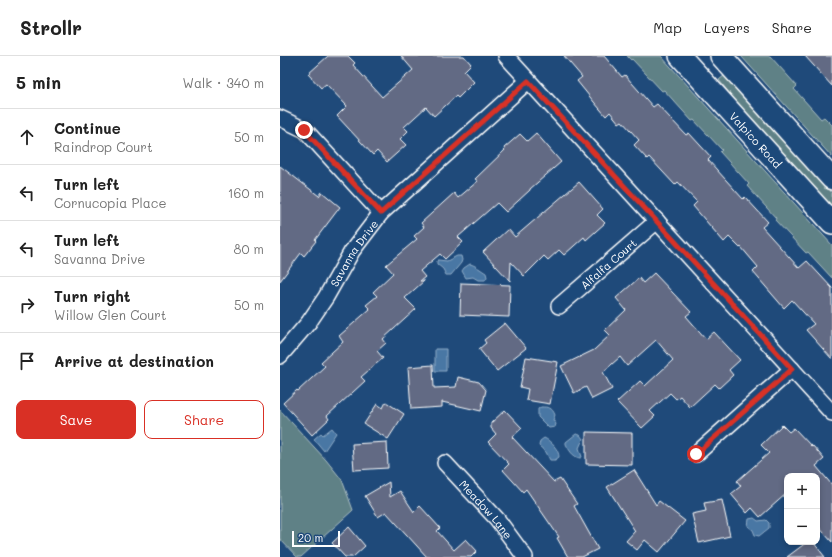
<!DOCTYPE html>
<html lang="en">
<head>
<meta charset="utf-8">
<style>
	:root { --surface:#fff; --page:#f6f6f6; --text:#222; --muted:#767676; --line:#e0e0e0; --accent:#d93025 }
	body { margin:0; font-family:Mali,sans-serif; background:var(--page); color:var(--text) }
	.controls { position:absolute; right:12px; bottom:12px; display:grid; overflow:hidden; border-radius:8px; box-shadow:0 2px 6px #0003 }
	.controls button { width:36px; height:36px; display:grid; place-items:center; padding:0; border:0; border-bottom:1px solid var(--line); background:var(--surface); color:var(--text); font:20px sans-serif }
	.scale { position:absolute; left:12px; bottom:10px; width:48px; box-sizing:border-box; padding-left:4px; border:2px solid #fff; border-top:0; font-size:11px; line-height:14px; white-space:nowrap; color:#fff; -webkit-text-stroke:3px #1f4a7a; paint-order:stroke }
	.stop { position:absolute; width:12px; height:12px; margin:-9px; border:3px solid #d93025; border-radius:50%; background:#fff }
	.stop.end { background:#d93025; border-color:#fff; box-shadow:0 1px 4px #0008 }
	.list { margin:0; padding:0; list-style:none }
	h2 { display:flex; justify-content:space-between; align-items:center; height:52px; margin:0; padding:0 16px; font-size:17px }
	h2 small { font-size:13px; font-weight:400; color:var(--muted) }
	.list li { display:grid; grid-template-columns:26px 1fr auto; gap:12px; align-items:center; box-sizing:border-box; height:56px; padding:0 16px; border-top:1px solid var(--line) }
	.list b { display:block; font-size:15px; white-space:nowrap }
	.list p { margin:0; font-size:13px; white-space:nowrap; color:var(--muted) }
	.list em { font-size:13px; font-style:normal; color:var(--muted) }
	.actions { display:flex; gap:8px; padding:12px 16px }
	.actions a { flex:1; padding:9px 0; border:1px solid var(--accent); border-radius:8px; text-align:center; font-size:14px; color:var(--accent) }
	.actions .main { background:var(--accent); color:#fff }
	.icon { flex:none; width:22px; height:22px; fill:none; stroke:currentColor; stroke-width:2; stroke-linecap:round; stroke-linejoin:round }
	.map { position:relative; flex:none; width:552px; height:501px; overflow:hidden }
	header { display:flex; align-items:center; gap:24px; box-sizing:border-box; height:56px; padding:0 20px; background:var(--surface); border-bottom:1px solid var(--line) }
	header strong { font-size:19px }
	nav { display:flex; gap:22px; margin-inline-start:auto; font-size:14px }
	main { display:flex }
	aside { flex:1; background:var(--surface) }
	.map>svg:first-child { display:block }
	.green { fill:#5e8186; stroke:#aec0c2 }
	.water { fill:#4877a4; stroke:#91adc8 }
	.building { fill:#626b84; stroke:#fff }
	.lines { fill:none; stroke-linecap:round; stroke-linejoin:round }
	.street-casing { stroke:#fff; stroke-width:18 }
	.secondary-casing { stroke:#fff; stroke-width:24 }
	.street { stroke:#1f4a7a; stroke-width:15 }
	.secondary { stroke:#1f4a7a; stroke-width:21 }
	.route { stroke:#d93025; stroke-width:5 }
	.labels { text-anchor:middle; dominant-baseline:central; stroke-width:3; stroke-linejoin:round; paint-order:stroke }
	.street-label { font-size:11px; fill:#fff; stroke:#1f4a7a }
</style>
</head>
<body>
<header>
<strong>Strollr</strong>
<nav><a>Map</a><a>Layers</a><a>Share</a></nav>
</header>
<main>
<aside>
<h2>5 min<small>Walk · 340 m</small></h2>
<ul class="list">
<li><svg class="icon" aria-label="ahead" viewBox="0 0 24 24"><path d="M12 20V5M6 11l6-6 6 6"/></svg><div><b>Continue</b><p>Raindrop Court</p></div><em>50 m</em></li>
<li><svg class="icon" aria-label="left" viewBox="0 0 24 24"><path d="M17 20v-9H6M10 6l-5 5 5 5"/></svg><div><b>Turn left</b><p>Cornucopia Place</p></div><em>160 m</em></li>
<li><svg class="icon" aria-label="left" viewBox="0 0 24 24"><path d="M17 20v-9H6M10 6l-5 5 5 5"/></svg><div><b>Turn left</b><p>Savanna Drive</p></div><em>80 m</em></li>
<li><svg class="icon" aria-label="right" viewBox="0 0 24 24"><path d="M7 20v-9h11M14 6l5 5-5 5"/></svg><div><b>Turn right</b><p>Willow Glen Court</p></div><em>50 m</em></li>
<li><svg class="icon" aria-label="arrive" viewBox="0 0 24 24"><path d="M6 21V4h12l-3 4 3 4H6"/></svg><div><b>Arrive at destination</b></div></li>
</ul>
<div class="actions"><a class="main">Save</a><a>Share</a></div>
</aside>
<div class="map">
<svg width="552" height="501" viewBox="0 0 552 501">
	<rect width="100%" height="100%" fill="#1f4a7a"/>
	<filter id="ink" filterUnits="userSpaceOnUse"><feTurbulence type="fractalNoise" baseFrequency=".025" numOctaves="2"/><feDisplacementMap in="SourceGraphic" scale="8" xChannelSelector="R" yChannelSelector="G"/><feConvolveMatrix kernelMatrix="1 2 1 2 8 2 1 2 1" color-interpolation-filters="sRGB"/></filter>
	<g filter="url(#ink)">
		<!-- green -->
		<path class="green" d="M347 0H381L552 189V222L528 196 526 197 495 164 496 162 467 130 469 128 440 96 442 94 414 64 412 65 384 34 382 35 352 3 351 4Z
			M461 0H490L517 30 514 33 541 63 544 61 552 69V101Z
			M445 19 552 137V154L463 55 439 24Z
			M0 354 46 404 62 424 73 454 21 501H17L0 483Z"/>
		<!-- water -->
		<path class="water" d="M177 200H181L182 204 181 207 171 219H166L163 213 157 208V205L158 204 167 205Z
			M190 208C195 209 201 214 206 217L207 221 205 224H198L193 221 186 222 182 215 184 212Z
			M155 293H166V315H155Z
			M261 351C268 351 272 351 275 359L273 364 276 368 275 371 269 372 258 361V353Z
			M52 372 56 377 44 395 34 383 41 377 43 379Z
			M296 378 300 379 303 383 299 392 302 401 300 402C293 401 289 394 286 388V386Z
			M264 382C271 385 279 394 279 401L275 404H270L266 396 259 390 260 385Z
			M474 462 478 465 486 464 489 467V472L479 480 475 479 473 474 468 470 469 463Z"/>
		<!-- building -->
		<path class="building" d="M48 0H68L75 7 73 9 102 41 133 14 121 0H184L191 8 184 15 194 26 178 42 176 40 154 60 146 51 124 71 128 75 120 83 126 89 107 106 97 95 93 99 57 60 67 50 46 28 41 32 28 18Z
			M284 0H324L342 21 345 19 373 51 377 48 406 79 409 77 431 101 428 104 463 143 465 141 488 166 482 171 519 212 527 205 552 232V303L526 274 534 268 512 244 504 252 473 216 478 211 461 191 460 192 449 181 444 186 413 150 417 146 398 126 395 129 369 101 367 103 354 89 359 84 342 65 339 67 330 56 326 60 314 46 297 25 302 21Z
			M525 0H552V30Z
			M256 77 281 106 250 133V134L226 156 217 147 178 181 183 186 165 203 160 198 140 215 145 221 140 225H144L125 242 136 253 103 283 106 287 97 295 103 302 81 321 85 325 47 360 49 363 32 379 3 347 17 334 18 335 45 310 41 306 63 286 59 280 90 253 86 249 97 240 93 236 113 217 106 209 137 183 134 180 144 171 141 167 174 137 178 142 198 125 195 123 225 94 224 92 240 78 247 85Z
			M0 110 39 140 42 136 60 151 35 184 36 185 24 200 21 197 0 225Z
			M299 126 323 153 317 159 325 167 306 184 304 181 284 199 279 194 268 204 264 200 244 220 231 206 230 225 203 196 228 173 235 181Z
			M374 217 411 256 406 260 426 283 434 276 460 304 449 314 453 319 439 332 435 328 410 351 400 340 396 343 390 337 370 355 375 360 362 372 337 346 360 325 365 330 393 304 376 284 347 310 340 301 323 316 332 333 312 343 306 331 294 337 281 310 314 294 330 279 325 274 346 254 336 242 359 222 363 227Z
			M181 227 230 229 229 261 180 259Z
			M225 267 246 292 217 315 199 293 206 287 204 284Z
			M246 301 278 306 270 348 246 344 248 333 240 331Z
			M153 309 154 332 176 331 178 321 199 326 206 334 201 355 162 346V351L131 353 128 311Z
			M106 346 124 358 108 383 84 368 97 348 103 352Z
			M225 354 242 372 232 381 274 426 280 423 297 448 294 450 318 493 302 501H288L277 482 279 481 246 433 243 436 223 414 229 408 208 386 216 378 211 372V367Z
			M502 369 509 376 514 372 532 391 533 390 544 403 536 410 552 429V486L537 469V420H507V437L480 461 472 452 467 457 451 438 461 430 457 425 489 397 481 389Z
			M306 376 352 377V409L306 408Z
			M107 386 108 412 74 414 72 388Z
			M354 414 376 449 379 445 405 465 379 496 365 484 357 494 346 485 355 475 327 431Z
			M109 426 110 441 120 435 134 456 140 450 160 472 157 475 174 494 186 483 197 495 191 501H147L106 456 98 461 85 440Z
			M442 444 450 480 419 487 412 458 426 455 424 447Z
			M69 471 85 490 73 501H65L52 487Z
			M527 486H533L545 501H507Z"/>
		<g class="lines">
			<defs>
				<g id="street">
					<path d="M226 0 552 357"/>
					<path d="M0 62 25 74 101 157"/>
					<path id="s1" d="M279 250 377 165"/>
					<path id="s2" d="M0 300 29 266 46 241 72 195 101 157 248 25"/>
					<path d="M416 398 512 313"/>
					<path id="s3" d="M165 407 217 463 245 501"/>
				</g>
				<g id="secondary">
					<path id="s4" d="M400 0 552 167"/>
					<path d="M441 0 552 123"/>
				</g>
			</defs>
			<!-- street casing -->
			<use href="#street" class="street-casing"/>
			<!-- secondary casing -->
			<use href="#secondary" class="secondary-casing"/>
			<!-- street -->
			<use href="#street" class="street"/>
			<!-- secondary -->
			<use href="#secondary" class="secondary"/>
		</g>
	</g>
	<g class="lines" filter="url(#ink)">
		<!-- route -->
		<path class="route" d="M24 74 101 157 248 25 512 313 416 398"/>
	</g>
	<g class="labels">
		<!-- street labels -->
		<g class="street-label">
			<text stroke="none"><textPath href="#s4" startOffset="113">Valpico Road</textPath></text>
			<text stroke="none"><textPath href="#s2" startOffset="127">Savanna Drive</textPath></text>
			<text stroke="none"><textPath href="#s1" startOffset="65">Alfalfa Court</textPath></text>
			<text stroke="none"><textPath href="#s3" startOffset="62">Meadow Lane</textPath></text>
		</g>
	</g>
</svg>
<div class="controls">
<button>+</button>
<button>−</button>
</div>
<div class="scale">20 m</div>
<div class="stop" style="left:416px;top:398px"></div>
<div class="stop end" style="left:24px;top:74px"></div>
</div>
</main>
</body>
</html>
